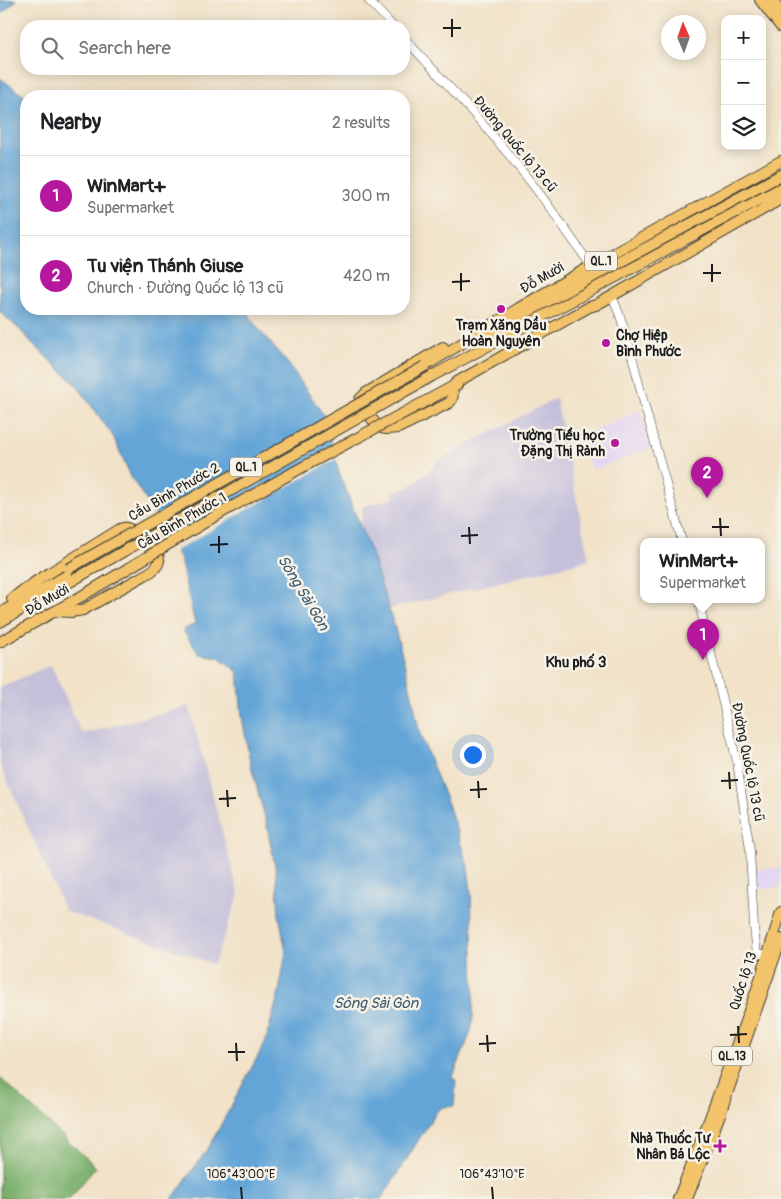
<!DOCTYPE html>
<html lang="en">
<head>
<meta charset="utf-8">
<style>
	:root { --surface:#fff; --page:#f6f6f6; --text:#202124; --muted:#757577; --line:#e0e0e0; --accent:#b5179e }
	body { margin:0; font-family:Pangolin,sans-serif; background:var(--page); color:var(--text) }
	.controls { position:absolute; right:15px; top:15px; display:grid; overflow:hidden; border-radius:10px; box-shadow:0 2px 12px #0003 }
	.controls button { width:45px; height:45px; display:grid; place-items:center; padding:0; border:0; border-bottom:1px solid var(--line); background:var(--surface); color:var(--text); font:25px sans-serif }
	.compass { position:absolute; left:661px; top:15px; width:45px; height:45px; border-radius:50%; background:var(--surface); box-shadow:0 2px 12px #0003; rotate:358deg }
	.you { position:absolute; left:472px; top:754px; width:18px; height:18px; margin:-12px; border:4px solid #fff; border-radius:50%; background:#1a73e8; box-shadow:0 0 0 8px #1a73e833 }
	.badge { display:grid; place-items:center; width:32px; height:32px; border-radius:50%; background:var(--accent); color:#fff; font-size:16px; font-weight:700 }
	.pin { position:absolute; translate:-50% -41px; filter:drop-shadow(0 1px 2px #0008) }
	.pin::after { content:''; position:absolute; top:26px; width:18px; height:15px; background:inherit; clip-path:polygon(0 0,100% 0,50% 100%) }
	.popup { position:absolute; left:640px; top:538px; width:125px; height:65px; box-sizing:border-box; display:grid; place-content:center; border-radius:10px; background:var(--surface); filter:drop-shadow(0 1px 4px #0005); font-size:16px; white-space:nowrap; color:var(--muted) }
	.popup b { font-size:19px; color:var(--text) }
	.popup::after { content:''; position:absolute; left:50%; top:100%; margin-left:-10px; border:10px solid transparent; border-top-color:var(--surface) }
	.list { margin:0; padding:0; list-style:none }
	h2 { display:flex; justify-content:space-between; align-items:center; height:65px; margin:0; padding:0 20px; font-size:21px }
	h2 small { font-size:16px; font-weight:400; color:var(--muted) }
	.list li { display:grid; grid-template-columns:32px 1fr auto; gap:15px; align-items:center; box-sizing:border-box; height:80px; padding:0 20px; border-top:1px solid var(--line) }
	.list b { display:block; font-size:19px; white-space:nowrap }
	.list p { margin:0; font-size:16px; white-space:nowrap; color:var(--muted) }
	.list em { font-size:16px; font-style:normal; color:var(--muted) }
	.icon { flex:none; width:28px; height:28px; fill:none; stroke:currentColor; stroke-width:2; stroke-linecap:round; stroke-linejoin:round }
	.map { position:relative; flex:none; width:781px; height:1199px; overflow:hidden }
	.search { position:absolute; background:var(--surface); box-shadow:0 2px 12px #0003; left:20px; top:20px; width:390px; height:55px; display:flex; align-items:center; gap:12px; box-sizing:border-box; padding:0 18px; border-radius:20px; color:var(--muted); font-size:19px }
	.panel { position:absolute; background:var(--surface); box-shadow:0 2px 12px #0003; left:20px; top:90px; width:390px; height:225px; border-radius:20px }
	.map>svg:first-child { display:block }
	.built { fill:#e2d4f3 }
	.industrial { fill:#c5c0da }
	.forest { fill:#7ab06c; stroke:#4b6644 }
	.water { fill:#63a5d7; stroke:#40607a }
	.pier { fill:#f1e2c8 }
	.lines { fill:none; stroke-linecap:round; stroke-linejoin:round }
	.tertiary-casing { stroke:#3c3a36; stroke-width:9 }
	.trunk-casing { stroke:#3c3a36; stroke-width:12 }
	.tertiary { stroke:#fff; stroke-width:8 }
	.trunk { stroke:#f2c36a; stroke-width:10 }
	.trunk-bridge-casing { stroke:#3c3a36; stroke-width:12; stroke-linecap:butt }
	.trunk-bridge { stroke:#f2c36a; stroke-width:10 }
	.ticks { fill:none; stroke:#1c1c1c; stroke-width:2 }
	.poi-dot { fill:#b5179e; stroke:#f7f3e8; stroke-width:2 }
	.labels { text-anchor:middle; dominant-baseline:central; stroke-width:5; stroke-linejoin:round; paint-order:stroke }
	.shield { fill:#f7f3e8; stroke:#5e5c59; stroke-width:1 }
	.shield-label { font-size:12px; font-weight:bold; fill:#1c1c1c }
	.street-label { font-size:14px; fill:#1c1c1c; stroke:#f7f3e8 }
	.poi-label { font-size:14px; font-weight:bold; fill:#1c1c1c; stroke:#f7f3e8; text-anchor:end }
	.water-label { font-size:15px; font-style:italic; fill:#3c5a70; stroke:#f7f3e8 }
	.neighbourhood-label { font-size:15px; font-weight:bold; fill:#1c1c1c; stroke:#f7f3e8 }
	.ticks-label { font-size:12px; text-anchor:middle; fill:#1c1c1c; stroke:#f7f3e8; stroke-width:5; stroke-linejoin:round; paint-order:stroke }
</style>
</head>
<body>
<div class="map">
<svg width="781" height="1199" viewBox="0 0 781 1199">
	<rect width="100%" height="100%" fill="#f7f3e8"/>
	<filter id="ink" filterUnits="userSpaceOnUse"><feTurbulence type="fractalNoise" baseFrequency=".02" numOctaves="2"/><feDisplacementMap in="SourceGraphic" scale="10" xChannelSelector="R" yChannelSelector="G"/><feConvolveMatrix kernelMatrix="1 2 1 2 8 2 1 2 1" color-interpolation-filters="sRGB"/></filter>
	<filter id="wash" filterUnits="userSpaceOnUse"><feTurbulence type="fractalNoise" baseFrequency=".0096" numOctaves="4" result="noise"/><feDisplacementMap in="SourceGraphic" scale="20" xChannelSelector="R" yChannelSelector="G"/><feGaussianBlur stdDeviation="1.12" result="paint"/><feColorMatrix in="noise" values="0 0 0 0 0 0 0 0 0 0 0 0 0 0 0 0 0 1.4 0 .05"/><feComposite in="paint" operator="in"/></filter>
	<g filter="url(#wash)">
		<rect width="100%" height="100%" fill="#f1e2c8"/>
		<!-- built -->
		<path class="built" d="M640 410 651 448 592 470 578 438Z
			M781 868V882L779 888 754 889V869Z"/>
		<!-- industrial -->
		<path class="industrial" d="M556 398 589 560 389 609 370 551 361 529 362 507 394 498 393 492 409 487 435 466V462Z
			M51 665 81 732 86 733 189 706 239 895 214 964 65 911 0 765V687Z"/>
		<!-- forest -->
		<path class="forest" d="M0 1078 96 1167 69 1199H0Z"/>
		<!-- water -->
		<path class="water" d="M0 0H17L0 15Z
			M0 78 26 97V309H246L253 322 289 365 325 417 339 473 370 551 394 625 409 681 420 734 449 807 468 867 471 892 474 988 473 1017 472 1026 469 1037 452 1079 456 1080 454 1106 442 1107 436 1112 408 1157 381 1199H172L209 1147 265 1043 279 992 286 952 279 915 276 871 266 821 250 762 242 717 238 672 219 657 199 654 183 630 195 624 180 559 156 515 132 479 113 436 76 384 42 353 18 328 0 312Z"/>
		<!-- pier -->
		<path class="pier" d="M336 450 338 458 173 552 169 544Z"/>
	</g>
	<g filter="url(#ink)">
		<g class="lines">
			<defs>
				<path id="tertiary" d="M368 0 393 26
					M404 38C451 88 501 142 542 197 559 220 575 243 591 266
					M612 296C628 332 635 370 645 407 657 452 670 497 682 541
					M698 599 737 762 750 850 754 927 757 954H767"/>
				<path id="trunk" d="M760 0 781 27
					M771 0 781 12
					M486 336 509 322 781 175
					M443 347 366 393 360 399 363 407 375 423 381 428 387 429 398 428 449 403C454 398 453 393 452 387
					M425 366 519 308 591 266 781 161
					M432 376 781 188
					M452 387 457 382 589 307 596 305 612 296 781 199
					M428 400 452 387 457 385
					M12 599 18 594 38 580 120 529C123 528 124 527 127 528 136 531 161 551 159 561 158 568 151 572 145 575L83 610 71 612 56 611
					M0 613 71 573
					M0 622 75 579
					M0 642 82 596
					M678 1199 708 1123 757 989 781 912
					M687 1199 719 1117 781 939"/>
			</defs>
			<!-- tertiary casing -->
			<use href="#tertiary" class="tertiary-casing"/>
			<!-- trunk casing -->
			<use href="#trunk" class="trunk-casing"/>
			<!-- tertiary -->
			<use href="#tertiary" class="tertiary"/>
			<!-- trunk -->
			<use href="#trunk" class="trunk"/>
			<defs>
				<path id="trunk-bridge" d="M68 569 425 366
					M75 579 432 376
					M82 596 212 518 301 468 428 400"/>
			</defs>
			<!-- trunk-bridge casing -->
			<use href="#trunk-bridge" class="trunk-bridge-casing"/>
			<!-- trunk-bridge -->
			<use href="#trunk-bridge" class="trunk-bridge"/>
		</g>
	</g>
	<!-- ticks -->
	<path class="ticks" d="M452 19V37M443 28H461M712 264V282M461 273V291M703 273H721M452 282 470 281M720 518 721 536M469 527 470 544M712 527H729M219 536V553M461 536 478 535M210 545 228 544M729 772 730 789M478 781 479 798M721 781 738 780M227 790 228 807M470 790 487 789M219 799 236 798M738 1026 739 1043M487 1035 488 1052M730 1035 747 1034M236 1043 237 1061M479 1044 496 1043M228 1052H245M241 1187 242 1199M492 1187 493 1199"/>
	<!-- markers -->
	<g class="poi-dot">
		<circle cx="501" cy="309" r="5"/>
		<circle cx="606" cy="343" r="5"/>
		<circle cx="615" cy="443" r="5"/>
		<path d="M717.5 1138.5h5v5h5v5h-5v5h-5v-5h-5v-5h5z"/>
	</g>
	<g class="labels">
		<!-- shield labels -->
		<g class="shield">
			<rect x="585" y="251.5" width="32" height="19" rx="4"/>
			<rect x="230" y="457.5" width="32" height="19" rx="4"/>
			<rect x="712" y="1046.5" width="40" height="19" rx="4"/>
		</g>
		<g class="shield-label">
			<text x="601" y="261">QL.1</text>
			<text x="246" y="467">QL.1</text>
			<text x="732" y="1056">QL.13</text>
		</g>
		<!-- street labels -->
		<g class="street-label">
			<text transform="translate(515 144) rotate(50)">Đường Quốc lộ 13 cũ</text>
			<text transform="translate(542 278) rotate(-30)">Đỗ Mười</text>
			<text transform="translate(174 492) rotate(-30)">Cầu Bình Phước 2</text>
			<text transform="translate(182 521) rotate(-30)">Cầu Bình Phước 1</text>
			<text transform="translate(47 600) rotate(-30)">Đỗ Mười</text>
			<text transform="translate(748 762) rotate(79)">Đường Quốc lộ 13 cũ</text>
			<text transform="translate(743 981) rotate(-72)">Quốc lộ 13</text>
		</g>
		<!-- poi labels -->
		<g class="poi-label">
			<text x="501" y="325" text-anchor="middle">Trạm Xăng Dầu<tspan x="501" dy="16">Hoàn Nguyên</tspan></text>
			<text x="616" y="335" text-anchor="start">Chợ Hiệp<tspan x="616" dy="16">Bình Phước</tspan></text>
			<text x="605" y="435">Trường Tiểu học<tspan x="605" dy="16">Đặng Thị Rành</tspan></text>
			<text x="710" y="1138">Nhà Thuốc Tư<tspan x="710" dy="16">Nhân Bá Lộc</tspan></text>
		</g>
		<!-- water labels -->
		<g class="water-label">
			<text transform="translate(303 593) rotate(59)">Sông Sài Gòn</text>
			<text x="376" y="1003">Sông Sài Gòn</text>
		</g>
		<!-- neighbourhood labels -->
		<g class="neighbourhood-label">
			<text x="576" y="662">Khu phố 3</text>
		</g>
	</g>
	<g class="ticks-label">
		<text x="241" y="1178">106°43'00"E</text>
		<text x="492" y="1178">106°43'10"E</text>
	</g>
</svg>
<div class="controls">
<button>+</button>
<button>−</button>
<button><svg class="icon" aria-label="layers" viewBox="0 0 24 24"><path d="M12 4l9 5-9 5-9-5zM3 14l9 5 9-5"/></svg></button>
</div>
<svg class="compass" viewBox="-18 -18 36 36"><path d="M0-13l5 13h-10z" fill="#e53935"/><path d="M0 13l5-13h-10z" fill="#757577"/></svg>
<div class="you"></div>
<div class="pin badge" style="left:703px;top:660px">1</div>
<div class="popup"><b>WinMart+</b>Supermarket</div>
<div class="pin badge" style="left:707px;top:498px">2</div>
<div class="search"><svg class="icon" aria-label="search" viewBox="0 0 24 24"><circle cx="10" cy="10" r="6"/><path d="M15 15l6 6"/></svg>Search here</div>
<section class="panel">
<h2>Nearby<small>2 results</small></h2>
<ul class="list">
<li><span class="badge">1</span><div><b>WinMart+</b><p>Supermarket</p></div><em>300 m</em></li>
<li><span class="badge">2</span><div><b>Tu viện Thánh Giuse</b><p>Church · Đường Quốc lộ 13 cũ</p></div><em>420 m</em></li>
</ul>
</section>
</div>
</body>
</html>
